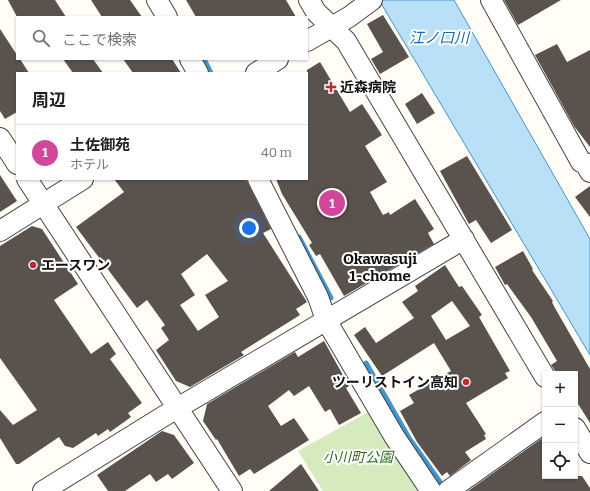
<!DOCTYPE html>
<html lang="ja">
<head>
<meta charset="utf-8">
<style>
	:root { --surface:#fff; --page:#f6f6f6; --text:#202124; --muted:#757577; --line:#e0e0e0; --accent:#0f766e }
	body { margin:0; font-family:Bitter,"Noto Sans JP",serif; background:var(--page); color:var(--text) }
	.controls { position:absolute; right:12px; bottom:12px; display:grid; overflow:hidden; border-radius:0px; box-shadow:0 1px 3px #0004 }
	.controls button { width:36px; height:36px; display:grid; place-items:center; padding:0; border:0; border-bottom:1px solid var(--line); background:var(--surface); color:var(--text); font:20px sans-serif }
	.you { position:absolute; left:249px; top:228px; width:14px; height:14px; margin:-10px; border:3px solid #fff; border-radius:50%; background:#1a73e8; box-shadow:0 0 0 6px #1a73e833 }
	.badge { display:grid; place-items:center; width:26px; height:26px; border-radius:50%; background:var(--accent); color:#fff; font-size:13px; font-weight:700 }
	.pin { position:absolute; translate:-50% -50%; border:2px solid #fff; box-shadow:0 1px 4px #0006 }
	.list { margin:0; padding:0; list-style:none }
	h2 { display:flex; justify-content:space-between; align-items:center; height:52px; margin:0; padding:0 16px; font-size:17px }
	h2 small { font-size:13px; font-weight:400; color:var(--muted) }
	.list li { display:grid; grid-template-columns:26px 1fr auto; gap:12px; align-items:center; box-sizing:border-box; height:56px; padding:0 16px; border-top:1px solid var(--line) }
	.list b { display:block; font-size:15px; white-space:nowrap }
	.list p { margin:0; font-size:13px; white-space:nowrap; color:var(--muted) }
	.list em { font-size:13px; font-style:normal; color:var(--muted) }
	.icon { flex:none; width:22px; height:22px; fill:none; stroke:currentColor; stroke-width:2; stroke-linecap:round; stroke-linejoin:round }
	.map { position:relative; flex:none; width:590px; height:491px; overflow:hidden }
	.search { position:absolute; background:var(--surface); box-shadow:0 1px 3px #0004; left:16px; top:16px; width:292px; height:44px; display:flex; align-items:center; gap:10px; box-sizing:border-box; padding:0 14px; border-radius:0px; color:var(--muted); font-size:15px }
	.panel { position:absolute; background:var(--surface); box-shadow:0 1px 3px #0004; left:16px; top:72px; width:292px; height:108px; border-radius:0px }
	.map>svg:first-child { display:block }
	.green { fill:#d5ebbd }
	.water { fill:#b9e0f7; stroke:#3f96cf }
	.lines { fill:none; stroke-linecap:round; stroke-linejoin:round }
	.stream { stroke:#3f96cf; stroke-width:5 }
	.building { fill:#5a524d; fill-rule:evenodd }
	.minor-casing { stroke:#444; stroke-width:22 }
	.minor { stroke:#fff; stroke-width:20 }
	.poi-dot { fill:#c4262e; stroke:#fff; stroke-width:1.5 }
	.labels { text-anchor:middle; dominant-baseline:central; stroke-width:4; stroke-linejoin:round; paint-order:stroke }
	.poi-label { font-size:14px; font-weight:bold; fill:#111; stroke:#fff; text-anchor:start }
	.park-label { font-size:14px; font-style:italic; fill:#2f6b1f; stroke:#fff }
	.water-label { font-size:15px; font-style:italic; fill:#1768a6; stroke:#fff }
	.neighbourhood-label { font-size:15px; font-weight:bold; fill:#111; stroke:#fff }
</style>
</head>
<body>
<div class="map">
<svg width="590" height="491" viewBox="0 0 590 491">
	<rect width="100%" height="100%" fill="#fffdf5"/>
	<!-- green -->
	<path class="green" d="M370 411 423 491H323L298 451Z"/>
	<!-- water -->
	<path class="water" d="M379 0H454L590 239V355Z"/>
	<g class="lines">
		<!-- stream -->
		<path class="stream" d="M204 59 211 73
			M299 237 331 298
			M366 363 409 438 445 489"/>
	</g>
	<!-- building -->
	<path class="building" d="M8 0H55L66 17H17Z
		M91 0H130L142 17H102Z
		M186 0H286L296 17H196Z
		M504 0H561L518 25Z
		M383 15 409 57 380 74 371 59 383 52 367 24Z
		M0 29 17 55V59H20L29 73H17V112L5 119 0 111Z
		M557 44 567 62 590 50V147L574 126 535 55Z
		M63 59H93L103 73H73Z
		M123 59H172L181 73H133Z
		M320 62 350 112 362 104 382 135 365 146 387 182 370 192 383 215 389 212 390 215 415 199 434 229 428 233 434 244 344 296 320 254 316 256 309 245 312 243 282 194 276 179H307V70Z
		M422 93 435 113 417 124 405 104Z
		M467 156 512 230 491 243 476 220 469 224 440 171Z
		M0 175 17 201 0 212Z
		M114 179H246L271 229 263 233 307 302 296 309 300 315 241 352 244 355 190 387 176 381 156 350 169 340 161 328 165 325 147 300 137 308 76 227 124 192ZM207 254 228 281 205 295 219 317 198 331 180 305 195 295 181 274Z
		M590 186V217L575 197Z
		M32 226 42 229 78 284 54 300 91 354 108 342 116 354 110 359 142 403 128 413 131 417 110 432 108 429 98 436 96 433 73 448 65 446 59 437 19 464H16L0 438V410L13 425 37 410 0 358V246Z
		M523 251 533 269 532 270 553 301 552 302 555 308 590 369V423L575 399V374H557L551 365 557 361 531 317 507 284 505 285 495 267Z
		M445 265 459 287 462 286 482 315 479 317 510 371 505 373 508 378 466 403 486 434 484 435 486 439 465 452 471 460 450 476 447 472 442 476 417 442 400 411 414 403 409 395 451 371 434 343 382 376 354 335 365 327 376 343 414 318 402 302 418 291 415 286ZM452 301 470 326 446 340 431 316Z
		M324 341 349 386 346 388 361 413 339 425 330 409 325 412 309 386 294 396 289 390 268 406 281 426 294 418 309 440 254 474 250 469 239 476 217 439 216 440 203 421 207 404 295 352 298 357Z
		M162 431 174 435 194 463 172 479 168 474 156 482 150 474 125 491H108L97 475Z
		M545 436V476H582L590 488V491H468Z
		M301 464 319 491H269Z"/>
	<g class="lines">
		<defs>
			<path id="minor" d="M157 0 167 17
				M309 0 316 12 346 41 545 377
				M491 0 581 162 585 163 590 172
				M307 41 349 17 372 0
				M190 59 198 73
				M256 73 278 59
				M0 138 17 164
				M27 179 232 491
				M258 179 318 297 326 320 394 436 431 491
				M0 231 83 179
				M575 428 590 453
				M43 491 164 416 464 239
				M448 491 545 422"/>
		</defs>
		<!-- minor casing -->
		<use href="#minor" class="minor-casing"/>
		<!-- minor -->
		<use href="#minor" class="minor"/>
	</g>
	<!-- markers -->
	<g class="poi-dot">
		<path d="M329 81h4v4h4v4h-4v4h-4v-4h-4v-4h4z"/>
		<circle cx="33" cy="265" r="4"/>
		<circle cx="466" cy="382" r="4"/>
	</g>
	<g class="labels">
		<!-- poi labels -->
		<g class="poi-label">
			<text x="340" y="87">近森病院</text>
			<text x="41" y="265">エースワン</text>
			<text x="458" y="382" text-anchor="end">ツーリストイン高知</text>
		</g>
		<!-- park labels -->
		<g class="park-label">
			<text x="358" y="457">小川町公園</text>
		</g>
		<!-- water labels -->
		<g class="water-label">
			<text x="439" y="38">江ノ口川</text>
		</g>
		<!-- neighbourhood labels -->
		<g class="neighbourhood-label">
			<text x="380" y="259">Okawasuji<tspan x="380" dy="17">1-chome</tspan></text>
		</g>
	</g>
</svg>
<div class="controls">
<button>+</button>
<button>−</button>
<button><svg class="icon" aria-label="locate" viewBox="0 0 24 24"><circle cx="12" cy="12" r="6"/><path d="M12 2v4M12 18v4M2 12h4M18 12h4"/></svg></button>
</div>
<div class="you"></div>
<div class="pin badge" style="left:332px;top:203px;background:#d1479c">1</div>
<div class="search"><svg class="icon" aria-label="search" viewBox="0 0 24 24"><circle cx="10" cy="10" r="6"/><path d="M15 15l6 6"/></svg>ここで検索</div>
<section class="panel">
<h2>周辺<small></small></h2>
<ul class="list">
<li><span class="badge" style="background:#d1479c">1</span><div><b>土佐御苑</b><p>ホテル</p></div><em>40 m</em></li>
</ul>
</section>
</div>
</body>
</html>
